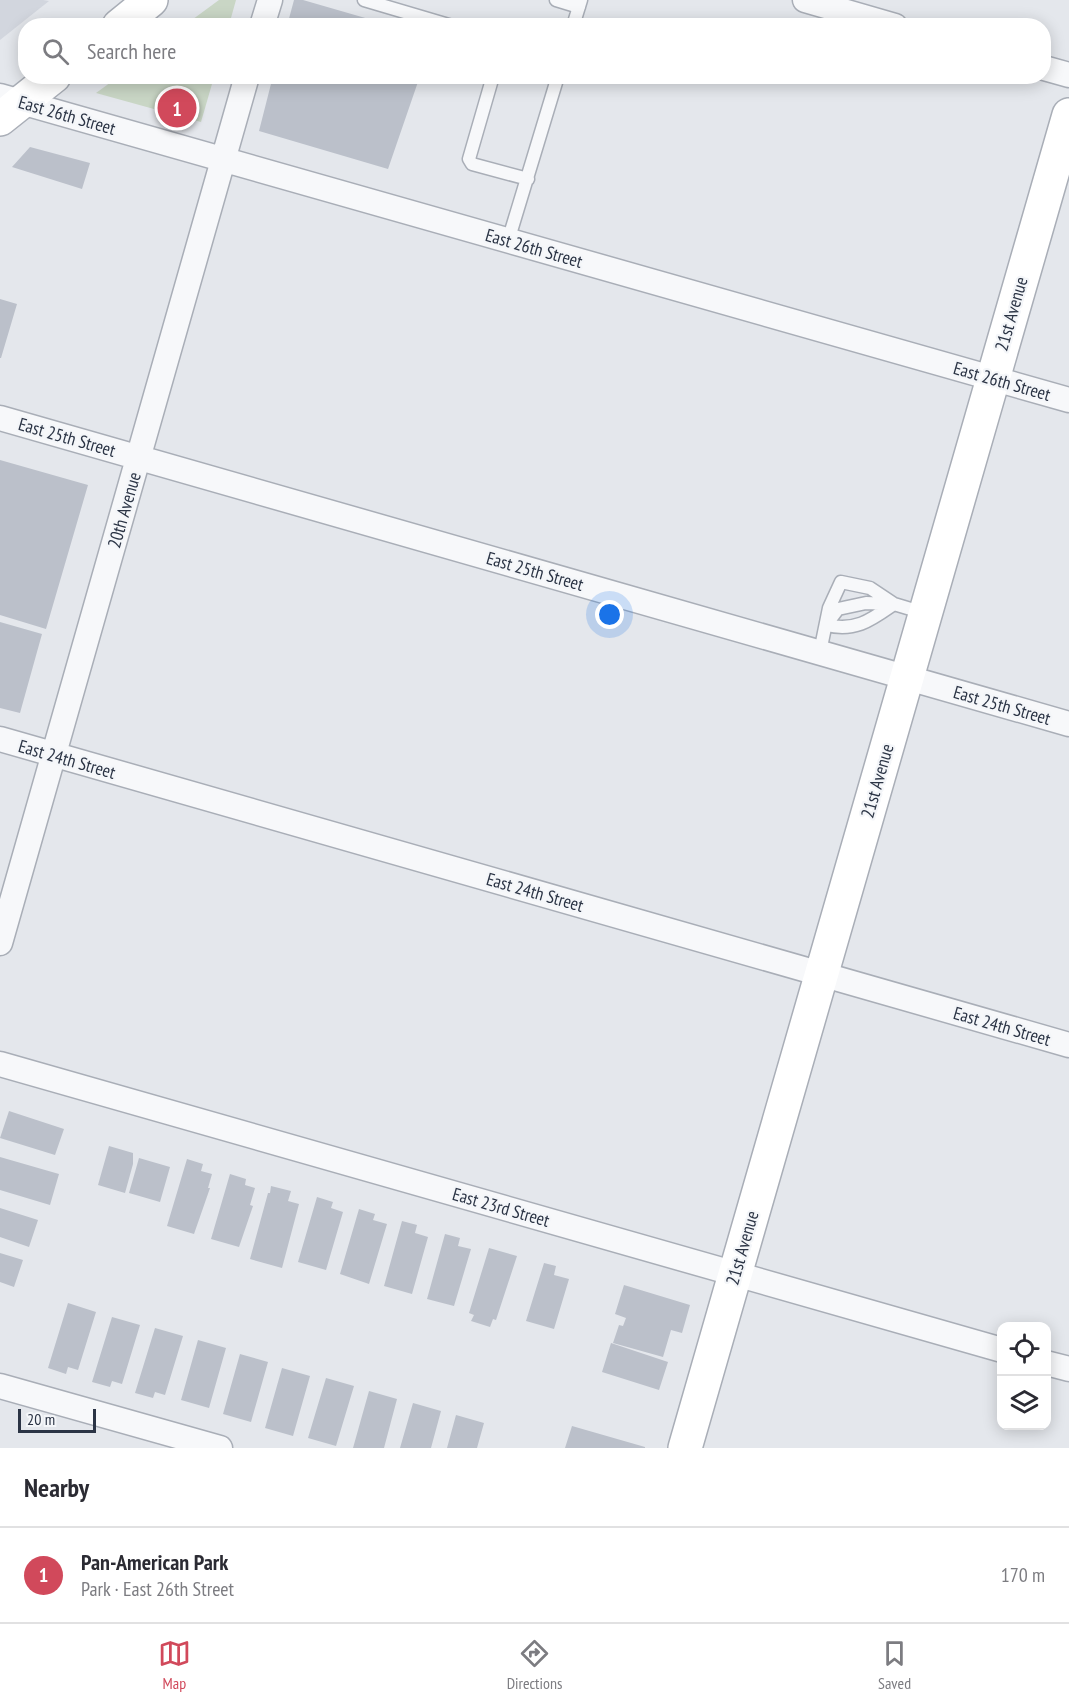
<!DOCTYPE html>
<html lang="en">
<head>
<meta charset="utf-8">
<style>
	:root { --surface:#fff; --page:#f2f2f3; --text:#2b2b33; --muted:#7c7c81; --line:#e1e1e2; --accent:#d1495b }
	body { margin:0; font-family:"PT Sans Narrow",sans-serif; background:var(--page); color:var(--text) }
	.controls { position:absolute; right:18px; bottom:18px; display:grid; overflow:hidden; border-radius:12px; box-shadow:0 3px 15px #0003 }
	.controls button { width:54px; height:54px; display:grid; place-items:center; padding:0; border:0; border-bottom:2px solid var(--line); background:var(--surface); color:var(--text); font:30px sans-serif }
	.scale { position:absolute; left:18px; bottom:15px; width:78px; box-sizing:border-box; padding-left:6px; border:3px solid #2b3445; border-top:0; font-size:16px; line-height:21px; white-space:nowrap; color:#2b3445; -webkit-text-stroke:4px #f4f6f9; paint-order:stroke }
	.you { position:absolute; left:610px; top:615px; width:21px; height:21px; margin:-15px; border:4px solid #fff; border-radius:50%; background:#1a73e8; box-shadow:0 0 0 9px #1a73e833 }
	.badge { display:grid; place-items:center; width:39px; height:39px; border-radius:50%; background:var(--accent); color:#fff; font-size:20px; font-weight:700 }
	.pin { position:absolute; translate:-50% -50%; border:3px solid #fff; box-shadow:0 2px 6px #0006 }
	.list { margin:0; padding:0; list-style:none }
	h2 { display:flex; justify-content:space-between; align-items:center; height:78px; margin:0; padding:0 24px; font-size:26px }
	h2 small { font-size:20px; font-weight:400; color:var(--muted) }
	.list li { display:grid; grid-template-columns:39px 1fr auto; gap:18px; align-items:center; box-sizing:border-box; height:96px; padding:0 24px; border-top:2px solid var(--line) }
	.list b { display:block; font-size:22px; white-space:nowrap }
	.list p { margin:0; font-size:20px; white-space:nowrap; color:var(--muted) }
	.list em { font-size:20px; font-style:normal; color:var(--muted) }
	.icon { flex:none; width:33px; height:33px; fill:none; stroke:currentColor; stroke-width:2; stroke-linecap:round; stroke-linejoin:round }
	.map { position:relative; flex:none; width:1069px; height:1448px; overflow:hidden }
	.search { position:absolute; background:var(--surface); box-shadow:0 3px 15px #0003; left:18px; right:18px; top:18px; height:66px; display:flex; align-items:center; gap:15px; box-sizing:border-box; padding:0 21px; border-radius:24px; color:var(--muted); font-size:22px }
	.sheet { height:174px; background:var(--surface) }
	nav { display:flex; justify-content:space-around; align-items:center; box-sizing:border-box; height:84px; border-top:2px solid var(--line); background:var(--surface); font-size:16px; color:var(--muted) }
	nav a { display:grid; justify-items:center; gap:3px }
	nav .on { color:var(--accent) }
	.map>svg:first-child { display:block }
	.built { fill:#d2d6de }
	.green { fill:#c9d6c5 }
	.building { fill:#bbc0ca }
	.lines { fill:none; stroke-linecap:round; stroke-linejoin:round }
	.lane-casing { stroke:#a9aeb7; stroke-width:15 }
	.street-casing { stroke:#a9aeb7; stroke-width:27 }
	.secondary-casing { stroke:#a9aeb7; stroke-width:36 }
	.lane { stroke:#f7f8fa; stroke-width:12 }
	.street { stroke:#f7f8fa; stroke-width:24 }
	.secondary { stroke:#fff; stroke-width:33 }
	.labels { text-anchor:middle; dominant-baseline:central; stroke-width:4.5; stroke-linejoin:round; paint-order:stroke }
	.street-label { font-size:18px; fill:#2b3445; stroke:#f4f6f9 }
</style>
</head>
<body>
<div class="map">
<svg width="1069" height="1448" viewBox="0 0 1069 1448">
	<rect width="100%" height="100%" fill="#e4e7ec"/>
	<!-- built -->
	<path class="built" d="M0 0H43L49 1 0 40Z"/>
	<!-- green -->
	<path class="green" d="M219 0H236L229 25H185Z
		M118 77V76L214 77 201 122 96 93Z"/>
	<!-- building -->
	<path class="building" d="M294 0H303L393 26H287Z
		M273 76H420L388 169 259 131Z
		M30 147 90 163 82 189 12 167Z
		M0 299 17 304 1 358H0Z
		M0 460 88 485 46 629 0 615Z
		M0 622 42 634 20 713 0 708Z
		M9 1111 64 1129 55 1155 0 1138Z
		M109 1146 133 1153V1164L125 1193 98 1185Z
		M0 1157 59 1174 50 1205 0 1190Z
		M139 1158 170 1167 160 1202 129 1193Z
		M187 1159 203 1164 201 1171 212 1174 208 1188H210L194 1234 167 1226Z
		M230 1174 246 1179 245 1185 255 1188 250 1205 253 1206 239 1247 211 1239Z
		M271 1186 291 1191 288 1201 299 1204 282 1268 250 1259 268 1193H270Z
		M317 1197 333 1202 331 1208 343 1212 326 1270 298 1262Z
		M0 1208 38 1220 29 1247 0 1237Z
		M359 1209 375 1214 373 1220 387 1224 369 1284 340 1274Z
		M402 1221 417 1225 415 1233 428 1237 412 1294 384 1286Z
		M445 1234 460 1238 458 1246 471 1249 454 1306 427 1299Z
		M489 1248 517 1256 496 1320 493 1319 490 1327 471 1321 474 1315 469 1313Z
		M0 1253 23 1260 14 1287 0 1282Z
		M544 1263 556 1266 554 1275 569 1279 554 1329 526 1321Z
		M624 1285 690 1305 682 1333 671 1330 663 1357 613 1343 619 1325 623 1326 626 1318 615 1314Z
		M68 1303 96 1312 78 1370 68 1367 66 1374 48 1368Z
		M112 1317 140 1325 122 1384 112 1381 110 1387 92 1382Z
		M155 1328 183 1336 165 1395 155 1392 153 1398 135 1393Z
		M198 1340 226 1348 209 1408 181 1400Z
		M611 1343 668 1362 659 1390 602 1372Z
		M240 1354 268 1362 251 1422 223 1414Z
		M282 1368 310 1376 293 1436 265 1428Z
		M326 1378 354 1386 336 1446 308 1438Z
		M369 1391 397 1399 384 1448H353Z
		M413 1403 441 1411 431 1448H400Z
		M456 1415 484 1423 477 1448H447Z
		M572 1426 645 1447V1448H565Z"/>
	<g class="lines">
		<defs>
			<path id="lane" d="M364 0 452 26
				M556 0 579 7
				M573 26 581 0
				M493 76 469 159 472 164 528 179
				M508 241 558 76
				M829 621 838 609 866 603 892 604
				M826 625C856 632 871 620 894 604
				M820 652 829 608 841 582 870 588 894 604 924 613"/>
			<path id="street" d="M805 0 895 26
				M262 26 270 0
				M1044 68 1069 75
				M0 96 1069 400
				M0 418 1069 724
				M0 739 1069 1045
				M0 943 247 76
				M0 1064 1002 1350
				M1046 1363 1069 1369
				M0 1386 220 1448"/>
			<path id="secondary" d="M119 26 151 0
				M0 119 54 76
				M685 1448 1069 115"/>
		</defs>
		<!-- lane casing -->
		<use href="#lane" class="lane-casing"/>
		<!-- street casing -->
		<use href="#street" class="street-casing"/>
		<!-- secondary casing -->
		<use href="#secondary" class="secondary-casing"/>
		<!-- lane -->
		<use href="#lane" class="lane"/>
		<!-- street -->
		<use href="#street" class="street"/>
		<!-- secondary -->
		<use href="#secondary" class="secondary"/>
	</g>
	<g class="labels">
		<!-- street labels -->
		<g class="street-label">
			<text transform="translate(67 115) rotate(16)">East 26th Street</text>
			<text transform="translate(534 248) rotate(16)">East 26th Street</text>
			<text transform="translate(1011 314) rotate(-74)">21st Avenue</text>
			<text transform="translate(1002 381) rotate(16)">East 26th Street</text>
			<text transform="translate(67 437) rotate(16)">East 25th Street</text>
			<text transform="translate(124 510) rotate(-74)">20th Avenue</text>
			<text transform="translate(535 571) rotate(16)">East 25th Street</text>
			<text transform="translate(1002 705) rotate(16)">East 25th Street</text>
			<text transform="translate(67 759) rotate(16)">East 24th Street</text>
			<text transform="translate(877 781) rotate(-74)">21st Avenue</text>
			<text transform="translate(535 892) rotate(16)">East 24th Street</text>
			<text transform="translate(1002 1026) rotate(16)">East 24th Street</text>
			<text transform="translate(501 1207) rotate(16)">East 23rd Street</text>
			<text transform="translate(742 1248) rotate(-74)">21st Avenue</text>
		</g>
	</g>
</svg>
<div class="controls">
<button><svg class="icon" aria-label="locate" viewBox="0 0 24 24"><circle cx="12" cy="12" r="6"/><path d="M12 2v4M12 18v4M2 12h4M18 12h4"/></svg></button>
<button><svg class="icon" aria-label="layers" viewBox="0 0 24 24"><path d="M12 4l9 5-9 5-9-5zM3 14l9 5 9-5"/></svg></button>
</div>
<div class="scale">20 m</div>
<div class="you"></div>
<div class="pin badge" style="left:177px;top:108px">1</div>
<div class="search"><svg class="icon" aria-label="search" viewBox="0 0 24 24"><circle cx="10" cy="10" r="6"/><path d="M15 15l6 6"/></svg>Search here</div>
</div>
<section class="sheet">
<h2>Nearby<small></small></h2>
<ul class="list">
<li><span class="badge">1</span><div><b>Pan-American Park</b><p>Park · East 26th Street</p></div><em>170 m</em></li>
</ul>
</section>
<nav>
<a class="on"><svg class="icon" aria-label="map" viewBox="0 0 24 24"><path d="M3 6l6-2 6 2 6-2v14l-6 2-6-2-6 2zM9 4v14M15 6v14"/></svg>Map</a>
<a><svg class="icon" aria-label="directions" viewBox="0 0 24 24"><path d="M12 3l9 9-9 9-9-9zM9 14v-3h6M13 9l2 2-2 2"/></svg>Directions</a>
<a><svg class="icon" aria-label="saved" viewBox="0 0 24 24"><path d="M7 4h10v16l-5-4-5 4z"/></svg>Saved</a>
</nav>
</body>
</html>
